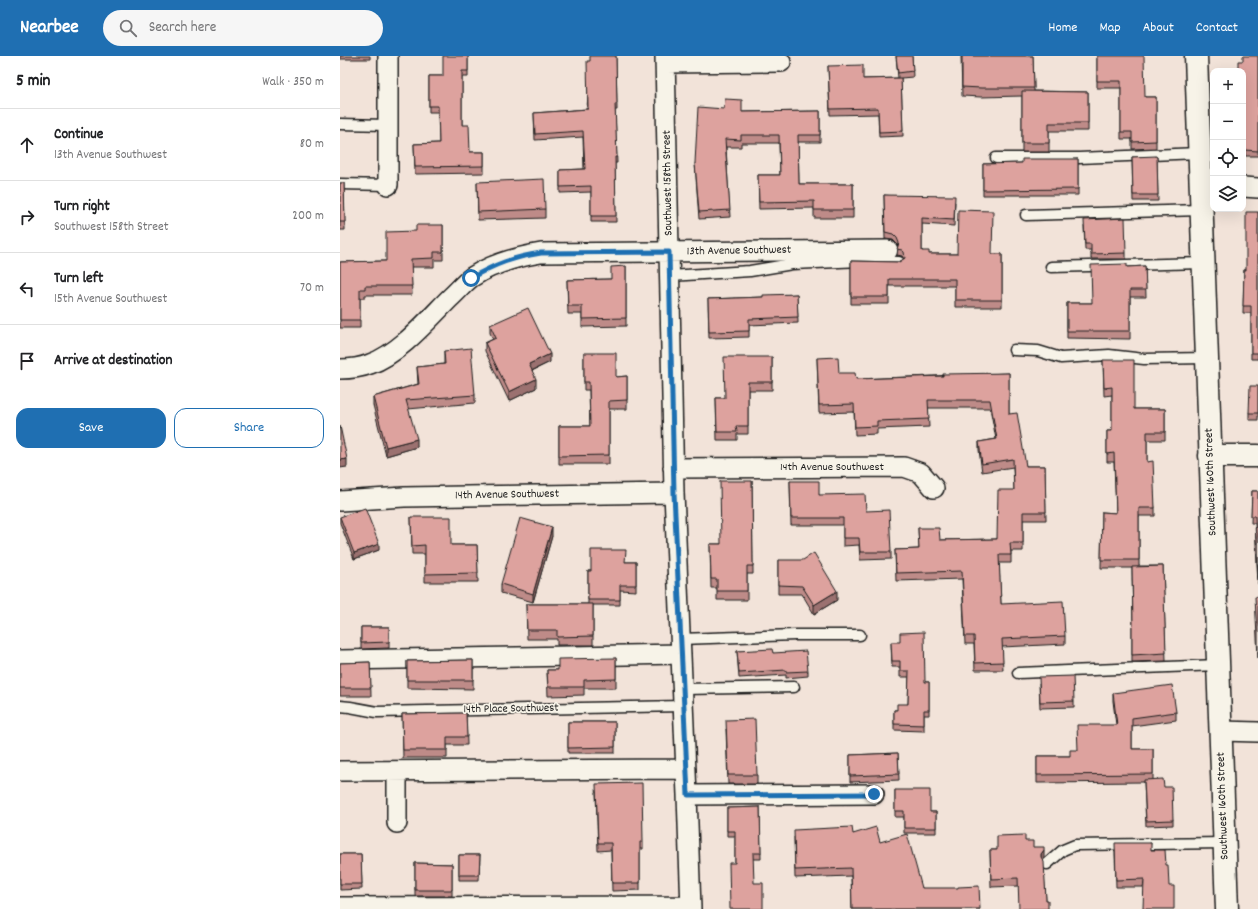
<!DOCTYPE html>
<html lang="en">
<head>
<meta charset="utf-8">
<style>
	:root { --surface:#fff; --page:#f6f6f6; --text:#202124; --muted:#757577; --line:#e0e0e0; --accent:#1f6fb2 }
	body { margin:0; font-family:Dekko,sans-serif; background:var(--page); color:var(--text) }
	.controls { position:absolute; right:12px; top:12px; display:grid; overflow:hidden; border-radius:8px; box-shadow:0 4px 16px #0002 }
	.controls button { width:36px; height:36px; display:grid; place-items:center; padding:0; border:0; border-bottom:1px solid var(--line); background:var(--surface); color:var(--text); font:20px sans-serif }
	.stop { position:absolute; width:12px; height:12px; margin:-9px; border:3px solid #1f6fb2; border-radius:50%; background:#fff }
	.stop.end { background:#1f6fb2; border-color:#fff; box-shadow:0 1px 4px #0008 }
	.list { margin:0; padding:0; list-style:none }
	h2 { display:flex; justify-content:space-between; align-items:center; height:52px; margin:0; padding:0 16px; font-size:17px }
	h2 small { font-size:13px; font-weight:400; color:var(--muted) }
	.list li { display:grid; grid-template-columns:26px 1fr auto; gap:12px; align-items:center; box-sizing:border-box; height:72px; padding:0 16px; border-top:1px solid var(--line) }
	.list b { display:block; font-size:15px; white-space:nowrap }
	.list p { margin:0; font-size:13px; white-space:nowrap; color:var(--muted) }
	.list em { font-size:13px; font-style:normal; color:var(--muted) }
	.actions { display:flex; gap:8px; padding:12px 16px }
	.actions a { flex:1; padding:9px 0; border:1px solid var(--accent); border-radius:12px; text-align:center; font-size:14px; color:var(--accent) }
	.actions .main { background:var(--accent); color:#fff }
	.icon { flex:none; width:22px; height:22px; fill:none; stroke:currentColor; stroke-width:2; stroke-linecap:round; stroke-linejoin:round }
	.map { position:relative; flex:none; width:918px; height:853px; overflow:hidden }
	header { display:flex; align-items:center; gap:24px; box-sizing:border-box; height:56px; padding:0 20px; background:var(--accent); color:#fff }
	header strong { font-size:19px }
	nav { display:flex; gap:22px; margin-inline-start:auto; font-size:14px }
	.search { width:280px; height:36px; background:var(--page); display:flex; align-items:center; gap:10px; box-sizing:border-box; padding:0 14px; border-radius:22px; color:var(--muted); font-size:15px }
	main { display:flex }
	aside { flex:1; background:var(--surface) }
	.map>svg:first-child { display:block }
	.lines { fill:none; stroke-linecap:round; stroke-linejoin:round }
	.service-casing { stroke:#1c1c1c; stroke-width:13 }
	.minor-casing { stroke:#1c1c1c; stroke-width:22 }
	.tertiary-casing { stroke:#1c1c1c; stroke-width:25 }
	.service { stroke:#f7f3e8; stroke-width:10 }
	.minor { stroke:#f7f3e8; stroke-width:19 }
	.tertiary { stroke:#f7f3e8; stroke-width:22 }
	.wall { fill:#be8b88; stroke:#1c1c1c }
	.shaded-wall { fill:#9b716f; stroke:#1c1c1c }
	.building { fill:#dda29e; stroke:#1c1c1c }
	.route { stroke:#1f6fb2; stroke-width:5 }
	.labels { text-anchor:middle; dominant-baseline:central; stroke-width:3.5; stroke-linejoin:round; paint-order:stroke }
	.street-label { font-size:12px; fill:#1c1c1c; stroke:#f7f3e8 }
</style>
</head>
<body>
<header>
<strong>Nearbee</strong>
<div class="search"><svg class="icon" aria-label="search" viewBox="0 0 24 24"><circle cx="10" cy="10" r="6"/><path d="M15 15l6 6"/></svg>Search here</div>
<nav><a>Home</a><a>Map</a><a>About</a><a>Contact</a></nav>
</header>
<main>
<aside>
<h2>5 min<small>Walk · 350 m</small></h2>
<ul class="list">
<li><svg class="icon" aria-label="ahead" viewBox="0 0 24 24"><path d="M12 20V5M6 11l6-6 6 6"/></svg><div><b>Continue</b><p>13th Avenue Southwest</p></div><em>80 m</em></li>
<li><svg class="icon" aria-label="right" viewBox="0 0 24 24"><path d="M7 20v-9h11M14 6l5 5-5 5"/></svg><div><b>Turn right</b><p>Southwest 158th Street</p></div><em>200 m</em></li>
<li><svg class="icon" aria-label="left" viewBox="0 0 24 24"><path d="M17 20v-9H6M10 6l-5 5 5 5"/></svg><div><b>Turn left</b><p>15th Avenue Southwest</p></div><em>70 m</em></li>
<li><svg class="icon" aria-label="arrive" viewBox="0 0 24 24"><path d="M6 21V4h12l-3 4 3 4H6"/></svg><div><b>Arrive at destination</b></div></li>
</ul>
<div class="actions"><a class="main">Save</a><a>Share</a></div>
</aside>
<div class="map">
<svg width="918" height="853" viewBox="0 0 918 853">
	<rect width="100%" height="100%" fill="#f2e3d9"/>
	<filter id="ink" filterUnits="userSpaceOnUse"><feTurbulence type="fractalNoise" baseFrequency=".025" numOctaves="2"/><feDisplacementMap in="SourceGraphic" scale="8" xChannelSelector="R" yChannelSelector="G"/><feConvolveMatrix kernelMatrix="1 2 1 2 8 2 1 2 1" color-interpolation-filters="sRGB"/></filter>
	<g filter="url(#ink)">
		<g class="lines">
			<defs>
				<path id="service" d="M0 68 48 69
					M656 102H739L859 97
					M0 128 48 129
					M686 159 861 154
					M711 211 863 207
					M330 220 410 215 452 208 522 205 559 206
					M674 294 698 295 721 302 769 299 804 303 867 302
					M340 583 456 579H520
					M678 617 878 609
					M343 633 454 631
					M0 650 10 651 37 656 343 650
					M707 808 723 794 735 789 884 787"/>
				<path id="minor" d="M325 0 334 437 347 739 351 853
					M325 7 441 6
					M48 129V0
					M903 131 918 132
					M0 313C10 313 20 312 30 308 59 298 88 264 110 242 117 236 124 227 132 221 153 207 177 201 201 197L548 194
					M333 412 564 411 581 417 594 432
					M0 445 64 441 334 437
					M0 604 341 598
					M881 675 918 676
					M0 715 346 713
					M57 715V767
					M347 739 534 738
					M0 851 350 850"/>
				<path id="tertiary" d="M856 0 887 853
					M870 400H918"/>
			</defs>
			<!-- service casing -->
			<use href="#service" class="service-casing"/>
			<!-- minor casing -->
			<use href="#minor" class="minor-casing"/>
			<!-- tertiary casing -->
			<use href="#tertiary" class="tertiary-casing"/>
			<!-- service -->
			<use href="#service" class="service"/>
			<!-- minor -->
			<use href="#minor" class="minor"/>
			<!-- tertiary -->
			<use href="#tertiary" class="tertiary"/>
		</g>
		<!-- wall -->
		<path class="wall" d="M0 0H30V3H0Z
			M128 0V21H122V69L130 96H144V117L75 118 74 88 99 87 98 56H89V20H103Z
			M276 0 277 54H275L277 107H275L276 166H251V136L220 137V114L244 113 243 81 195 84 194 57 247 53 250 5Z
			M556 0H572L573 21 561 22 563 80 539 81 538 58 490 59 488 10 523 23 558 22Z
			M621 0H693L694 35 748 36V75H709V96H682V40L641 41 622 40Z
			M757 0 805 41H816V92L792 93V83H781V32H757Z
			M918 0V100H905V75H903V15Z
			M480 55V86H458L459 128H513V162H474V152L419 153 418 119H440L439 87H401V91H386L390 161 359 163 355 107 402 56Z
			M792 101H817L818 145H793Z
			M738 103V139H643V108L682 107Z
			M137 126 205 153V162L138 164Z
			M0 127H4L5 174H0Z
			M544 139 615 146 614 170 582 168V195L589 198H662V251H615V230H549V248H511V205L559 206 564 203 562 200 557 199 558 191 557 188 553 184 545 183Z
			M918 156V303H911V257H903L904 214H906Z
			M103 169V204H94V211H71L72 239H25V242H20V272H0V206L46 205 76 175Z
			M744 170 786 197V203H751V194H745Z
			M286 210V270L242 271V258H228L227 224 271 223Z
			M805 210 806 241H790V283L727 282V247H752L787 211Z
			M457 238 458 267 409 269V281L369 282 368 243 423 241Z
			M150 269 210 306 192 315 196 332 169 345 145 295V287L153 283 150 277Z
			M104 295 135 339V347L68 353 77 391 46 400 33 349V341L78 328 77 311 104 308Z
			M244 297 276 321 287 320V353H269V408H219V370H250L249 334H244Z
			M432 301V334H408V378H397V384H377L376 342H385Z
			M477 302 499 317 516 323 669 317V358L686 410H705L706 464H683V495H671V507H659L661 548 725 580V588L662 591 663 614H635L634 588H625L622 523 556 525 555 494 579 493 578 472 600 484 657 483 674 434 673 411 642 416 639 394V386L656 383 650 352H588L589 371 537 373V378L515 379 514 356 479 357Z
			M763 304 794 353H825V384H807V406L815 452V460H799V510H823L826 605 792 606V570H793L792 512H761L762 456 776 457 774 406H767V375H772V339L764 340Z
			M918 330V364H909V357Z
			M412 425 413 518H407V544H377V532H371L370 488H381Z
			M450 425 479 439 526 455 551 496V503L520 504 519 489 503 490V469H451Z
			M912 435H918V529L915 467H911Z
			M0 461 39 494 14 503 0 467Z
			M71 461 111 489H137L138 526H85V498H72Z
			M212 480 193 546 161 537V528Z
			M438 504 497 544 474 558 462 538H438Z
			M285 506H296V535L280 534V549H253V589H217V583H187L186 548H248V515H251Z
			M21 571H49V592L21 593Z
			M551 586 585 626H589V659H584V675L554 674V654H557L568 648 569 621H560V611H552Z
			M397 595 433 597 468 615V620L446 622V619L399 622Z
			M276 602V632H244V639L208 640 207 614H218Z
			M133 604V633L67 632V605Z
			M30 606 31 640H0V607Z
			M699 627 734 645V651L700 652Z
			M773 637 836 656V664L792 670V693H813V724L824 731 833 764V769L806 770 804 726 697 727V700H730L738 694 776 669 773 645Z
			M126 657 127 689H107V702H63L62 658Z
			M228 666H275V697H228Z
			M386 673 417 719V728H388Z
			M558 697 559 724 510 726V699Z
			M555 734 590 756H596V777H564V761H555Z
			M256 736 303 786V793H300V834L272 835 271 794 258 795Z
			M420 751 421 803H413L395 807V780H387V752Z
			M513 778 540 786 582 832 640 853H512L511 820 455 822 454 781Z
			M685 785 693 791 704 802 703 804 706 844 678 830 651 831 650 794H657Z
			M811 787 803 831H776L775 795Z
			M0 798H21L22 833 0 834Z
			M119 799H140L139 824H119Z
			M75 807 112 808V840H75Z"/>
		<!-- shaded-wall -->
		<path class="shaded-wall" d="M210 298V306L189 316V308Z
			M196 323V332L169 345V336Z
			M77 383V391L46 400V391Z
			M7 403V411L0 412V404Z
			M212 471V480L193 546V538Z
			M39 488V494L14 503V497Z
			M497 535V544L474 558V549Z
			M704 794V802L701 806V798Z"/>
		<!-- building -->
		<path class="building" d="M103 0H128V15H122V69H129L130 96H144V110L75 111 74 88 99 87 98 50H89V20H103Z
			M250 0H276L277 48H275L277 101H275L276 160H251V130L220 131V114L245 113 243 75 195 78 194 57 248 53 247 5H250Z
			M556 0H572L573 15 558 17Z
			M622 0H693L694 32H641L622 31Z
			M757 0H804L805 41H816V85L792 86V76H781V25H757Z
			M903 0H918V95L905 94V70H903V15H898V5H903Z
			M523 9V23L561 22 563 75 539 76 538 52 490 53 488 10Z
			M682 35 748 36V67H709V87H682Z
			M385 43 402 44V56L480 55V79H458L459 128H513V154H474V145L419 146 418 119H440L439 79H401V84L385 83 390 154 359 156 355 107 358 51 384 53Z
			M816 100V101H817L818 139H793L792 101Z
			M682 103H738V133L643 134V108L682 107Z
			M204 123 205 153 138 156 137 126Z
			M0 127H4L5 166H0Z
			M544 139 615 140 614 164 582 162V195H589V198H617L618 154 653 155 652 198H662V244H615V223H549V241H511V205L559 206 565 202 564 196 562 194 557 193 559 187 557 182 553 178 545 176Z
			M906 156H918V297H911V250H903L904 214H906Z
			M785 162 786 197 751 198V188H745L744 164Z
			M76 169H103V196H94V202L71 203 72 230H25V233H20V264H0V206L46 205V176L76 175Z
			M787 208V211L805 210 806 234H790V275H727V247H752L751 209Z
			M286 210V262L242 263V250H228L227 224 271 223V211Z
			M457 238 458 261 409 263V275L369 276 368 243 423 241V239Z
			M188 252 210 298 189 308 196 323 169 336 145 287 156 282 150 269Z
			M131 292 135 339 66 344 77 383 46 391 33 341 79 328 77 311 105 308 104 295Z
			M244 297H276V321L287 320V344L269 345V399L219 400V370H250L249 326H244Z
			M384 301H432V326H408V370H396L397 376H377L376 342H385Z
			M498 301 499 317H515L516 323 603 320V318L669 317V358L677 357 686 410H705L706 456H683V487H670L671 499H659L661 548 723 545 725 580 662 583 663 606 635 607 634 580H625L622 515 556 517 555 494 579 493 578 472H599L600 484 657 483 658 434H674L673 403 642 408 639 386 657 383 650 344H588L589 363 537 365V370L515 371 514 348 479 349 477 302Z
			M763 304H794V353H825V376H807V406L813 405 815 452H799V504H761L762 456 776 457 774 397 767 398V375H772V331L764 332Z
			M910 330H918V357H909Z
			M0 370 7 403 0 404Z
			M380 425H412L413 510H407V535H377V523H371L370 488H381Z
			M450 425H479V439L525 438 526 455 549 454 551 496H520L519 482H503V462H451Z
			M912 435H918V522L915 460H911Z
			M25 452 39 488 14 497 0 461Z
			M71 461H111V489H137L138 517 85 518V489L72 490Z
			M180 462 212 471 193 538 161 528Z
			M251 494H286L285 506H296V529H280V544H248V515H251Z
			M474 497 497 535 474 549 462 530 438 529V504H463Z
			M823 510 826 597 792 599V570H793L792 511Z
			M915 541H918V602Z
			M186 548H253V580L217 581V574H187Z
			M21 571H49V586L21 587Z
			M584 576 585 626H589V654H584V669L554 668V654H557V648H568L569 615H560V605H552L551 586H560V577Z
			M432 593 433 597 466 595 468 615 446 616V614L399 617 397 595Z
			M276 602V623L244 624V631H208L207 614H218V603Z
			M133 604V624H67V605Z
			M30 606 31 632H0V607Z
			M733 620 734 645 700 646 699 621Z
			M832 629 836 656 792 662V693H813V718L697 719V700H730V694H738L737 669H777L773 637Z
			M126 657 127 681H107V694H63L62 658Z
			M415 663 417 719H388L386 664Z
			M228 666H275V691L228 692Z
			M558 697 559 718 510 720V699Z
			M823 723 824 731H832L833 764 806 765 804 724Z
			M302 727 303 786H300V827H272L271 787H258L256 728Z
			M555 734H590V756H596V772H564V755H555Z
			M420 751 421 797H413L414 827H423V853H390L389 807H395V775H387V752Z
			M512 771 513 778 536 771 540 786 567 778 582 832H618V831L639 830 640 853H512L511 812 455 814 454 774Z
			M685 779V785H693V791H704V794L701 798V801L704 806 706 844H708V853H679L678 822 651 823 650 794H657V780Z
			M775 787H811V794H825L826 809H828L829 830H834V853H803L804 823 776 824Z
			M0 798H21L22 828H0Z
			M119 799H140L139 819H119Z
			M75 807 112 808V834H75Z"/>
	</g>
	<g class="lines" filter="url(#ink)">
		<!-- route -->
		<path class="route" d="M131 222C155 208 174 201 201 197L329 196 334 437 348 739 534 738"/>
	</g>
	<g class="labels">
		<!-- street labels -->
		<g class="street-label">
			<text transform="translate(328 127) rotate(-91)">Southwest 158th Street</text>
			<text transform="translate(399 195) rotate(-1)">13th Avenue Southwest</text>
			<text x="492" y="411">14th Avenue Southwest</text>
			<text transform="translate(871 426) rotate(-92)">Southwest 160th Street</text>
			<text transform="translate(167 439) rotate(-1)">14th Avenue Southwest</text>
			<text transform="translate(171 653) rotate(-1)">14th Place Southwest</text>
			<text transform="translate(883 750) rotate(-92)">Southwest 160th Street</text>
		</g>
	</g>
</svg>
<div class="controls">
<button>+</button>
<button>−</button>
<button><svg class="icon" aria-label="locate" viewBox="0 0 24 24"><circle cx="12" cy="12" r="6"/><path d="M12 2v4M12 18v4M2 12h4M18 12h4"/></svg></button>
<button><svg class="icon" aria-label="layers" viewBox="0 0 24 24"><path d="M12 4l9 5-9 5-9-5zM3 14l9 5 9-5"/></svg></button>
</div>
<div class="stop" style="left:131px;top:222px"></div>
<div class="stop end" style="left:534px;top:738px"></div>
</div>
</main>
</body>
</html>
